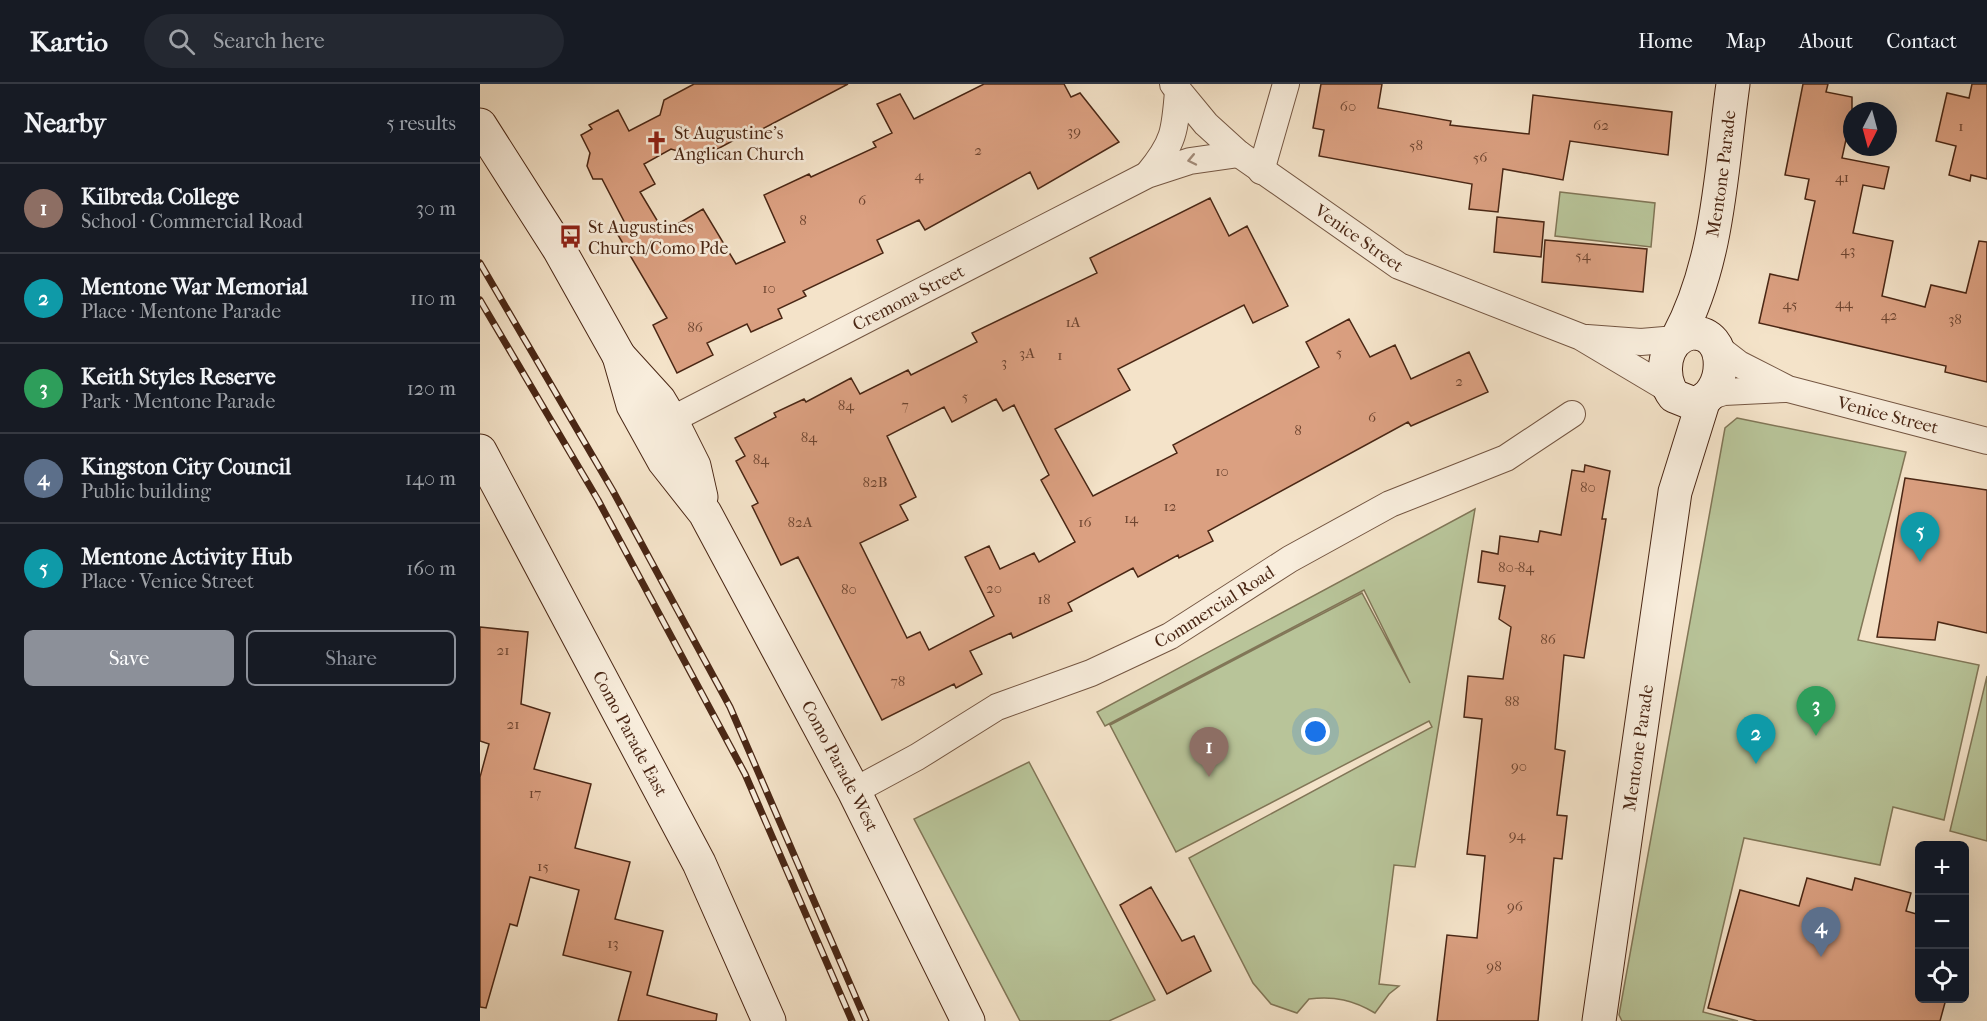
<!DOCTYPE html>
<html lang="en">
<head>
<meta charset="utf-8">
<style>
	:root { --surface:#171b24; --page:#242831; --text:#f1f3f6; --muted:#9ea1a6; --line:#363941; --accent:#8c9099 }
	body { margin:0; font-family:"IM FELL French Canon",serif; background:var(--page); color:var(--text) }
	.controls { position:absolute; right:18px; bottom:18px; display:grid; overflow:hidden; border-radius:9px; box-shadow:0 6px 24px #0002 }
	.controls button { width:54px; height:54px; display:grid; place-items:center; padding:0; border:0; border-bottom:2px solid var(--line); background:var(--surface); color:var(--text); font:30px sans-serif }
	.compass { position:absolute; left:1363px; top:18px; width:54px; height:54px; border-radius:50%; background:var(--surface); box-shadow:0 6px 24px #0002; rotate:186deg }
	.you { position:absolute; left:836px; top:648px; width:21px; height:21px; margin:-15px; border:4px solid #fff; border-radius:50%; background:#1a73e8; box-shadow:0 0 0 9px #1a73e833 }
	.badge { display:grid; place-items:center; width:39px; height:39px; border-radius:50%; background:var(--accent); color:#fff; font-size:20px; font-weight:700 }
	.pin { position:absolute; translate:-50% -50px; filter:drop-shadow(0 2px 3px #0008) }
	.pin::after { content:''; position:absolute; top:32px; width:21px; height:18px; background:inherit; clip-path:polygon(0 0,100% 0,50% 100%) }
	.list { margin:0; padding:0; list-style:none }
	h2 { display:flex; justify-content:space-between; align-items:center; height:78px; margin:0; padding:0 24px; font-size:26px }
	h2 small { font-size:20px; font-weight:400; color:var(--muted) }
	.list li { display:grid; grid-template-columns:39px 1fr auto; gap:18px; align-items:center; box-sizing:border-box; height:90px; padding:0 24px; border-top:2px solid var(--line) }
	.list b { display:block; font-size:22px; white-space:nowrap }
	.list p { margin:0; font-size:20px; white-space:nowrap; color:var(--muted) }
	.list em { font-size:20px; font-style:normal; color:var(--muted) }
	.actions { display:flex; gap:12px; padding:18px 24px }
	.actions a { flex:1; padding:14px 0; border:2px solid var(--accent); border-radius:9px; text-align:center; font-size:21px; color:var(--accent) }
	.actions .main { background:var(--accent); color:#fff }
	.icon { flex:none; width:33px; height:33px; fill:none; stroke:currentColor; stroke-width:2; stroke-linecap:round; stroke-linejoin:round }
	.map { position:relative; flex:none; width:1507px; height:937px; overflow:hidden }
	header { display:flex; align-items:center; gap:36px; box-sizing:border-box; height:84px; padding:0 30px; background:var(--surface); border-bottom:2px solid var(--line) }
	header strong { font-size:28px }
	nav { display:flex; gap:33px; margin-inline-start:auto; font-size:21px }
	.search { width:420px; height:54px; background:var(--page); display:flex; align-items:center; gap:15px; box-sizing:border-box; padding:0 21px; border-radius:33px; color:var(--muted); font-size:22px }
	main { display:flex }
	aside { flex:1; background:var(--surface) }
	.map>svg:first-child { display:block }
	.green { fill:#b8c499; stroke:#817657; stroke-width:1.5 }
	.building { fill:#dba081; stroke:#4a2715; stroke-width:1.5; fill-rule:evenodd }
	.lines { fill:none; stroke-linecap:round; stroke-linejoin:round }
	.street-casing { stroke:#745642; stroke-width:28 }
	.secondary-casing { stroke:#4a2715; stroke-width:35 }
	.street { stroke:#f8eddc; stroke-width:26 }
	.secondary { stroke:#f8eddc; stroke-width:33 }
	.rail-casing { stroke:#4a2715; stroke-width:7 }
	.rail { stroke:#f8eddc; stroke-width:4.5; stroke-dasharray:14; stroke-linecap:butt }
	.oneway { stroke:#a18a78 }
	.labels { text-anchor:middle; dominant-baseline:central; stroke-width:5; stroke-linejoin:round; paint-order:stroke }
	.number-label { font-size:15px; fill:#6e4530 }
	.poi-label { font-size:18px; fill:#4a2715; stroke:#f8eddc; text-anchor:start }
	.street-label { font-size:18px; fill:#4a2715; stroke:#f8eddc }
</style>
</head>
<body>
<header>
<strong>Kartio</strong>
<div class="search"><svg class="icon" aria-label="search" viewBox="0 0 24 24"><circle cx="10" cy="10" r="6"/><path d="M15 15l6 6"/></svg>Search here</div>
<nav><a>Home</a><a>Map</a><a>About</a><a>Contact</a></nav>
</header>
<main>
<aside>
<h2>Nearby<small>5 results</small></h2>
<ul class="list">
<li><span class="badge" style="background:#8d6e63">1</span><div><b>Kilbreda College</b><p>School · Commercial Road</p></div><em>30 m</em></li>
<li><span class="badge" style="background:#0f9aa8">2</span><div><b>Mentone War Memorial</b><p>Place · Mentone Parade</p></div><em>110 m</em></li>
<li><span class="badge" style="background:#2e9e5b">3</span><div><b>Keith Styles Reserve</b><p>Park · Mentone Parade</p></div><em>120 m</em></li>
<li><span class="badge" style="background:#5c6f8a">4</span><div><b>Kingston City Council</b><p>Public building</p></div><em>140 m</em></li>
<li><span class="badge" style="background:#0f9aa8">5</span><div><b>Mentone Activity Hub</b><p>Place · Venice Street</p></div><em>160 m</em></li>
</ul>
<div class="actions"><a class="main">Save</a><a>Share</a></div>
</aside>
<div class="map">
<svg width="1507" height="937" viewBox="0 0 1507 937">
	<rect width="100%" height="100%" fill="#f4e3c9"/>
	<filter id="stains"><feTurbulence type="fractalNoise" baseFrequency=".00333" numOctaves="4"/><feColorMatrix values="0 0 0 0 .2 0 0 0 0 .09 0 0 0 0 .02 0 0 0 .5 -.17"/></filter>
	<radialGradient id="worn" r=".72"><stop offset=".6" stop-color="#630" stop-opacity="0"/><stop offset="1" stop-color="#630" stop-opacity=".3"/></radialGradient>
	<!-- green -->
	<path class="green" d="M1080 108 1175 119 1171 163 1075 152Z
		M1257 334 1426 368 1378 556 1499 581 1464 736 1413 723 1400 781 1264 754 1223 928 1258 937H1142L1139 931 1245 344Z
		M995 425 935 783 914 781 899 900 919 902 909 910 895 929C873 916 855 912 829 915L817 929 791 920 773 899 709 774 952 643 949 637 696 768 630 641 882 509 930 599 884 506 625 642 617 628Z
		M1507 592V757L1470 747Z
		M549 678 675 916 629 937H540L434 735Z"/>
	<!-- building -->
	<path class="building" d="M214 0H368L269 52 267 49 221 74 191 65 164 80 175 100 160 108 184 148 223 125 256 180 305 158 284 111 329 90 331 93 396 63 393 58 412 49 397 20 420 10 434 35 504 0H584L591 13 600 9 639 58 558 105 550 88 445 146 439 136 397 156 403 169 323 207 326 212 298 225 302 234 271 248 267 240 227 259 233 271 197 289 173 241 187 234 138 151 148 145 122 95H113L107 82 110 69 101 51 112 45 109 41 138 26 149 47 180 31 184 16Z
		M841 0H902L898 24 971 37 970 41 1049 50 1053 11 1192 28 1188 71 1090 57 1083 96 1023 85 1018 128 989 125 992 100 839 72 844 46 833 44Z
		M1323 0H1348L1346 8 1372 13V28L1362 74 1409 83 1404 105 1383 101 1373 149 1413 157 1402 212 1445 223 1451 201 1486 209 1499 157 1507 158V298L1465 288 1466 282 1279 239 1290 190 1318 196 1335 117 1325 115 1329 95 1305 91Z
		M1492 0H1507V95L1491 91 1490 97 1469 91 1476 62 1456 57 1467 9 1489 14Z
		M730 114 749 152 767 142 808 222 773 239 764 221 638 285 650 306 575 345 613 412 697 369 693 361 839 283 826 258 869 235 890 273 915 261 931 295 989 268 1008 308 931 342 928 338 728 447 733 457 699 474 698 471 658 493 653 484 588 519 592 527 533 554 531 549 490 567 502 590 476 604 474 600 402 636 318 473 301 481 272 422 278 419 256 377 265 372 255 354 296 333 294 329 324 315 326 318 371 294 380 310 428 286 431 291 497 258 492 249 617 189 610 174ZM516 315 523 327 534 321 569 391 561 396 595 458 559 478 554 469 520 485 509 462 485 473 514 532 449 566 440 548 427 554 380 459 428 436 420 421 436 413 407 352 464 323 472 338Z
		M1017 133 1064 138 1061 173 1014 168Z
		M1065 156 1167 165 1163 208 1062 198Z
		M1105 381 1130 387 1122 435H1126L1104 574 1084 571 1075 665 1085 667 1077 731 1087 732 1082 775 1074 774 1058 937H957L967 851 997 854 1005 772 987 770 1002 635 984 633 988 592 1023 595 1031 543 1019 535 1025 502 998 498 1002 467 1018 470 1020 452 1058 458 1060 447 1081 451 1092 386 1104 388Z
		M1425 394 1507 406V549L1458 538 1455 556 1397 553Z
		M0 543 48 548 41 620 70 629 54 685 111 700 95 764 150 778 135 835 183 847 167 911 237 930 236 937H138L151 888 83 871 99 806 50 793 37 842 30 840 6 924 0 923V693L9 660 0 657Z
		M1327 794 1372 806 1375 794 1431 809 1426 827 1440 831V915H1466L1460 937H1277L1228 924 1260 806 1319 822Z
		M671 803 702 857 714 852 731 887 687 910 640 821Z"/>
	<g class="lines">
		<defs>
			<g id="street">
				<path id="s1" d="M693 0 726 40 759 70 919 182 1101 253 1190 306"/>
				<path d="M781 87 806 0"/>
				<path d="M668 90C694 59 695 47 698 7"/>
				<path d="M1107 254 1161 258 1196 255"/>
				<path id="s2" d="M1237 263 1259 280 1308 305 1507 357"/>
				<path d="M1225 314 1244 308 1305 305"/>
				<path id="s3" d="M191 336 667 91 710 77 759 70"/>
				<path id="s4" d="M374 707 437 673 517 623 611 589 690 552 810 475 910 420 1026 374 1092 330"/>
			</g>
			<g id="secondary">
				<path d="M0 41 79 165 139 272 179 316 191 336 214 382 221 413"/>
				<path d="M1211 249C1251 246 1248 312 1214 320L1194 312C1179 293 1183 255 1211 249Z"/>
				<path id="s5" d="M1198 253C1239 177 1241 85 1253 0"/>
				<path id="s6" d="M139 272 153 321 184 377 225 429 374 707 488 937"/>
				<path id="s7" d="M0 367 219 779 289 937"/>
				<path id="s8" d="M1119 937 1195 408 1224 315"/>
			</g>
		</defs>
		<!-- street casing -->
		<use href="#street" class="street-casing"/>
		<!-- secondary casing -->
		<use href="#secondary" class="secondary-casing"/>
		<!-- street -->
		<use href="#street" class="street"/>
		<!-- secondary -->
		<use href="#secondary" class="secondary"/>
		<defs>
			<path id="rail" d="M0 179 133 407 250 623 386 937
				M0 216 118 416 265 690 372 937"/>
		</defs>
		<!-- rail casing -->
		<use href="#rail" class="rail-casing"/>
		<!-- rail -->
		<use href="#rail" class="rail"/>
	</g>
	<!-- one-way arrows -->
	<defs><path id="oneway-chevron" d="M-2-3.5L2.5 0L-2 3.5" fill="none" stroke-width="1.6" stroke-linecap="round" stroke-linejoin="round" transform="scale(1.5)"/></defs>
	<use class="oneway" href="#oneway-chevron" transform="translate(712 76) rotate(168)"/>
	<!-- icons -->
	<defs>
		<symbol id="church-bare" viewBox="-9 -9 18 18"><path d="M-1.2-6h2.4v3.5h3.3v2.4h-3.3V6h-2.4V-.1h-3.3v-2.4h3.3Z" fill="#8f2418" stroke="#f8eddc" stroke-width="2.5" paint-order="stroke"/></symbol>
		<symbol id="bus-bare" viewBox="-9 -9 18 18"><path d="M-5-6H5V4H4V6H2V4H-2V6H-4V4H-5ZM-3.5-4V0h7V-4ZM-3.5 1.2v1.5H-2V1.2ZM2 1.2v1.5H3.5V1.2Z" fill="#8f2418" stroke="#f8eddc" stroke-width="2.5" paint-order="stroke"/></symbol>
	</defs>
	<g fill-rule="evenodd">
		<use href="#church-bare" x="160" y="42" width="33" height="33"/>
		<use href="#bus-bare" x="74" y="136" width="33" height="33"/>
	</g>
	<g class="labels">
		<!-- number labels -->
		<g class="number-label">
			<text x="868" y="22">60</text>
			<text x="1121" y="41">62</text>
			<text x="1481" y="42">1</text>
			<text x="594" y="47">39</text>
			<text x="936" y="61">58</text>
			<text x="498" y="66">2</text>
			<text x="1000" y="73">56</text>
			<text x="439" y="91">4</text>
			<text x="1362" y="93">41</text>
			<text x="382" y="116">6</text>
			<text x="323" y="136">8</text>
			<text x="1368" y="166">43</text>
			<text x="1103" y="171">54</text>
			<text x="289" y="204">10</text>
			<text x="1364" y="219">44</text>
			<text x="1310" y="220">45</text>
			<text x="1409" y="231">42</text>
			<text x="1475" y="235">38</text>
			<text x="593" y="238">1A</text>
			<text x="215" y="243">86</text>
			<text x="859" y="268">5</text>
			<text x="547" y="269">3A</text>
			<text x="580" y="271">1</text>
			<text x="524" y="278">3</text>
			<text x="979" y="297">2</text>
			<text x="485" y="312">5</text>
			<text x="366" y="321">84</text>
			<text x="425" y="321">7</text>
			<text x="892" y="333">6</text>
			<text x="818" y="346">8</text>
			<text x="329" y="353">84</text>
			<text x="281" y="375">84</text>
			<text x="742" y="387">10</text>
			<text x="395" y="398">82B</text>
			<text x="1108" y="403">80</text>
			<text x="690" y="422">12</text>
			<text x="651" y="434">14</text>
			<text x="320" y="438">82A</text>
			<text x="605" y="438">16</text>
			<text x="1036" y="483">80-84</text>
			<text x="514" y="504">20</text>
			<text x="369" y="505">80</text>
			<text x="564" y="515">18</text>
			<text x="1068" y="555">86</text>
			<text x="23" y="566">21</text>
			<text x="418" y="597">78</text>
			<text x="1032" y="617">88</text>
			<text x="33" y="640">21</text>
			<text x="1039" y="682">90</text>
			<text x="55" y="709">17</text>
			<text x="1037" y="751">94</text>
			<text x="63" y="782">15</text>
			<text x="1035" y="822">96</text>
			<text x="133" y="859">13</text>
			<text x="1014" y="882">98</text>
		</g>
		<!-- poi labels -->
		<g class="poi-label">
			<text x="194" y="49">St Augustine's<tspan x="194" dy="21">Anglican Church</tspan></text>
			<text x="108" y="143">St Augustines<tspan x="108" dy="21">Church/Como Pde</tspan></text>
		</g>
		<!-- street labels -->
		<g class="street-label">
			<text stroke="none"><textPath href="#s5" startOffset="170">Mentone Parade</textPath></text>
			<text stroke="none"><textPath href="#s1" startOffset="243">Venice Street</textPath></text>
			<text stroke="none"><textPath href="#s3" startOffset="267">Cremona Street</textPath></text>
			<text stroke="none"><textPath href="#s2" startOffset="186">Venice Street</textPath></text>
			<text stroke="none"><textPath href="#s4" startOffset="406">Commercial Road</textPath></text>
			<text stroke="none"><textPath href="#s7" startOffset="320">Como Parade East</textPath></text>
			<text stroke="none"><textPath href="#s8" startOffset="276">Mentone Parade</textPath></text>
			<text stroke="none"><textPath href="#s6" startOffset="468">Como Parade West</textPath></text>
		</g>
	</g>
	<rect width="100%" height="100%" filter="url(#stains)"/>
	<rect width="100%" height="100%" fill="url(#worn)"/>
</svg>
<div class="controls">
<button>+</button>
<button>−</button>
<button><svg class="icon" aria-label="locate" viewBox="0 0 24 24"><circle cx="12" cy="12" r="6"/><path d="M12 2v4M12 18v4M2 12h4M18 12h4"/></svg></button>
</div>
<svg class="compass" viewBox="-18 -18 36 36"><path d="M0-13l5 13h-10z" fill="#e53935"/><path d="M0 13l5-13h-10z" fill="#9ea1a6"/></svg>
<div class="you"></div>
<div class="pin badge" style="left:729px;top:693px;background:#8d6e63">1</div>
<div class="pin badge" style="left:1276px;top:680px;background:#0f9aa8">2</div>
<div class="pin badge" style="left:1336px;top:652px;background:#2e9e5b">3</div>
<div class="pin badge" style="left:1341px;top:873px;background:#5c6f8a">4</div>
<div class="pin badge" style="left:1440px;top:478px;background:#0f9aa8">5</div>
</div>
</main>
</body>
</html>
